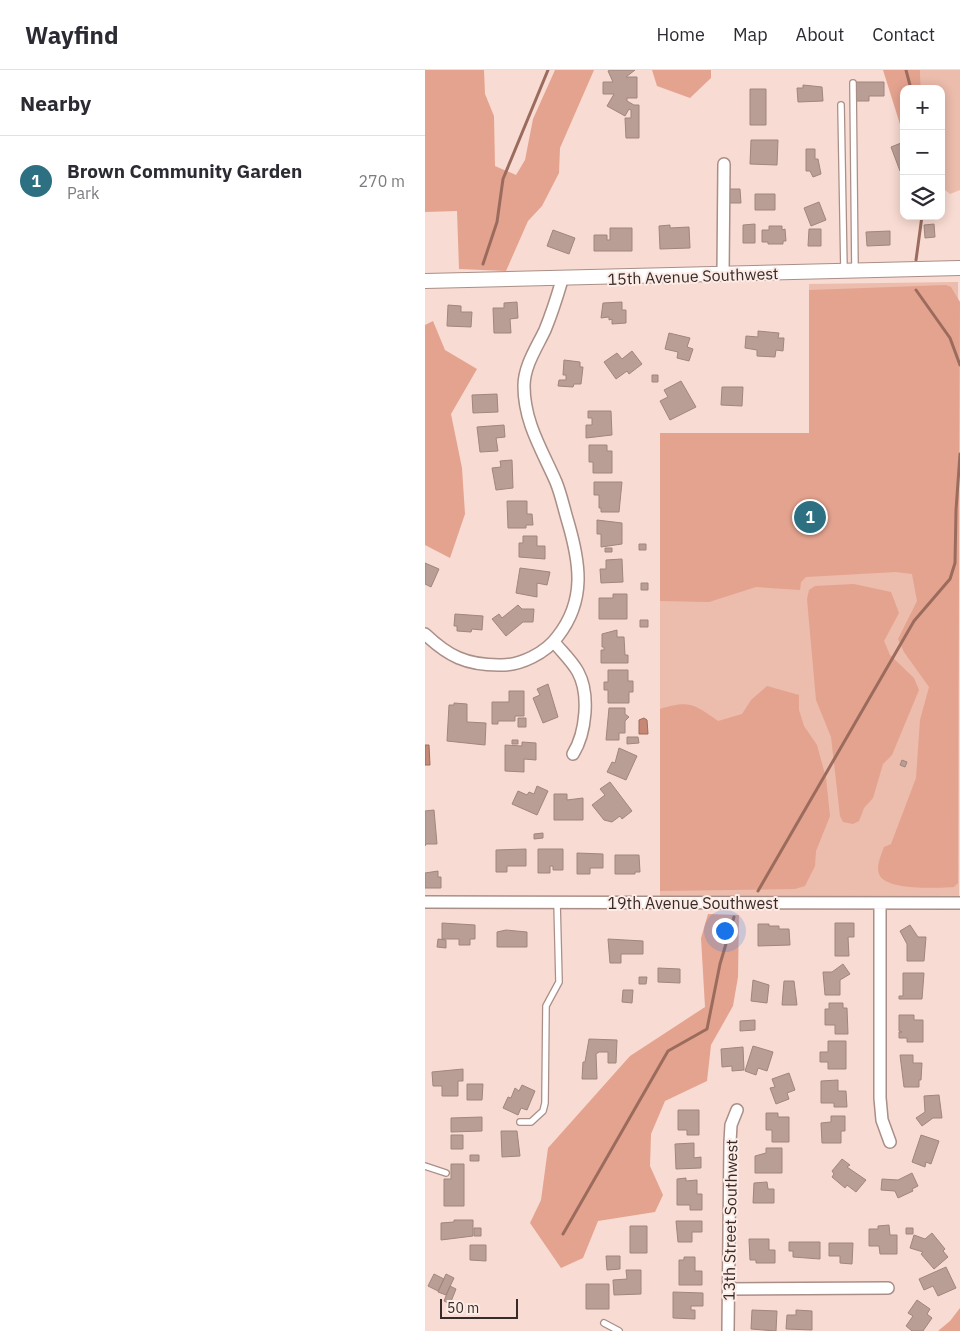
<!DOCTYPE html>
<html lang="en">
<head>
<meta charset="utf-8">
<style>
	:root { --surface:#fff; --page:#f2f2f3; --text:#2b2b33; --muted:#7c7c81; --line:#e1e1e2; --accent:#2d7082 }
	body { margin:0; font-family:"IBM Plex Sans",sans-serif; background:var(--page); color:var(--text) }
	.controls { position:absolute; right:15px; top:15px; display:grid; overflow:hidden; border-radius:10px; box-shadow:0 2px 12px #0003 }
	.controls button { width:45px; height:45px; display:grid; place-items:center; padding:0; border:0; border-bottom:1px solid var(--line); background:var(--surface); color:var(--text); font:25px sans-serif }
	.scale { position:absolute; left:15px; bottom:12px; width:78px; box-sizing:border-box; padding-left:5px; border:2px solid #362b28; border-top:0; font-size:14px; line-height:18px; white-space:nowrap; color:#362b28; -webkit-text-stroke:4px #fdebe6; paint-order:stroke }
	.you { position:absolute; left:299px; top:860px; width:18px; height:18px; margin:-12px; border:4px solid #fff; border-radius:50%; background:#1a73e8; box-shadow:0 0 0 8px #1a73e833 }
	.badge { display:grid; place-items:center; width:32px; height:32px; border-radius:50%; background:var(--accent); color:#fff; font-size:16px; font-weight:700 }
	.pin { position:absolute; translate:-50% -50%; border:2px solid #fff; box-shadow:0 1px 5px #0006 }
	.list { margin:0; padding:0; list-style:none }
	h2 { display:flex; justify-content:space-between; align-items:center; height:65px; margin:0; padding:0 20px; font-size:21px }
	h2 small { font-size:16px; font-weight:400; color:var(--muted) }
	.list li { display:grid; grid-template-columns:32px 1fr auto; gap:15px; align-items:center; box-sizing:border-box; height:90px; padding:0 20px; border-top:1px solid var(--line) }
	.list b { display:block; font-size:19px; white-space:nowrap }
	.list p { margin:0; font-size:16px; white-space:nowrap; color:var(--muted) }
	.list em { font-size:16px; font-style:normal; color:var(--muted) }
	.icon { flex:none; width:28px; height:28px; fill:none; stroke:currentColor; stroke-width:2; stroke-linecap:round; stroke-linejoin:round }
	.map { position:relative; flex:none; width:535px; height:1261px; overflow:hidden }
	header { display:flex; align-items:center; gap:30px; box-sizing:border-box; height:70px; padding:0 25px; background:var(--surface); border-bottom:1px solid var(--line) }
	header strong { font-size:24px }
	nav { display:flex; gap:28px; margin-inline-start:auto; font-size:18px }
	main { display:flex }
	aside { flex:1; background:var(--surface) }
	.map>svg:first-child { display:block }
	.green { fill:#ecbcac }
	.forest { fill:#e4a38f }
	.water { fill:#c68874; stroke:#9b6c5d }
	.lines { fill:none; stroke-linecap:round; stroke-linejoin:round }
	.stream { stroke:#9b6c5d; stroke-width:3 }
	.building { fill:#b99e95; stroke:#a0867e }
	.service-casing { stroke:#a98f87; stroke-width:8 }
	.minor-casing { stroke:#a98f87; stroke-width:14 }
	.tertiary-casing { stroke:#a98f87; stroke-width:16 }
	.service { stroke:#fff; stroke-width:5.5 }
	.minor { stroke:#fff; stroke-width:11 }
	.tertiary { stroke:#fff; stroke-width:14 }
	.labels { text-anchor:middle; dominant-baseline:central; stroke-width:4; stroke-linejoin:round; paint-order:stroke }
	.street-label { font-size:16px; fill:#362b28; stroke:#fdebe6 }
</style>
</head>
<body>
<header>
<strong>Wayfind</strong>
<nav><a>Home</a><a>Map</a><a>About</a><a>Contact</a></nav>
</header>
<main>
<aside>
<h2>Nearby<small></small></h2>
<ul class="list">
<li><span class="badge">1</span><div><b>Brown Community Garden</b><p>Park</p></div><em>270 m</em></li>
</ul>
</aside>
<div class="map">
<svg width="535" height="1261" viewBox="0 0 535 1261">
	<rect width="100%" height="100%" fill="#f8dbd2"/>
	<!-- green -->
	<path class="green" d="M495 0H535V120L525 124 516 117V19H496Z
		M533 212 534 833H235V363H384V214Z"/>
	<!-- forest -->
	<path class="forest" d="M0 0H59L60 24 69 46 70 96 91 105 100 90 108 49 130 0H169L135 78 134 103 117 136 103 151 81 201 34 199 32 141 0 142Z
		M227 0H286V8L265 28 232 16Z
		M458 0H495L496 19H479V67Z
		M521 215 526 217 535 232 533 813 529 817C514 818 460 821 454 804 451 796 456 785 459 777L466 774 491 708 495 650 504 617 479 582 473 569 492 531 487 504 471 502 381 507 376 512 375 520 331 517 284 532 235 531V363H384V220Z
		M8 251 20 280 52 299 26 344 37 398 40 444 25 488 0 475V255Z
		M429 514 466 522 474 543 459 571 465 585 489 608 494 620 467 685 458 694 448 728 439 738 434 751 428 754 418 752 415 746 406 667 391 630 382 529 384 520 390 516Z
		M342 616 374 625V640L379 656 392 675 401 708 405 746 391 781 390 796 380 816 370 819 235 821V639C264 630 269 634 293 651L317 644 326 630Z
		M283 844 314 845 313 907 308 936 286 975 282 1011 240 1031 226 1064 225 1096 238 1125 230 1142 173 1151 158 1188 136 1198 105 1153 116 1130 123 1078 205 986 280 937 276 868Z
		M535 1238V1261H513L525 1251Z"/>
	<!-- water -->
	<path class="water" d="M219 648 222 650 223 664H214V650Z
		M0 675H4L5 695H0Z"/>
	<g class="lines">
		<!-- stream -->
		<path class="stream" d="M481 0 486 19
			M491 190 497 146
			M58 194 72 152 78 109 123 0
			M491 220 525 268 535 295
			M333 821 489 551 525 509 530 493 531 440 535 384
			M138 1164 243 981 282 959 295 894 309 847"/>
	</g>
	<!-- building -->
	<path class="building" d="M185 0H210L201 7H212V28H202V31L209 35H214V68H201L200 48H206V40L204 39 200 46 182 36 189 24H178V12H188L183 1Z
		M430 12H459V26H444V31H431Z
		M378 15 397 17 398 31 373 32 372 18H378Z
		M325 19H341V55H325Z
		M326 70H353L352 95 325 94Z
		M476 73 479 81V99L475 101 466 77Z
		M381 79H390V89H393L396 104 388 107 385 101H381Z
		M304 119H315L316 133H304Z
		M330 124H350V140H330Z
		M394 132 401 150 386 156 379 138Z
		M330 154V173H318V155Z
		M509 154 510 167 500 168 499 155Z
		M245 155V158L264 157 265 178 235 179 234 156Z
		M344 156H357V160L360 159 361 171H358V174H343V172H337V160H344Z
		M185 158H207V181H169V165H182V170H185Z
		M384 159H396V176H383Z
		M128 160 150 168 144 184 122 176Z
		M465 161V175L442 176 441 162Z
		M92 232 93 248 85 249 86 263H69L68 238H79V233Z
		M197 232V240H201V253L187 254V249L184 250V247L176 248 178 233Z
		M23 235 36 236V242H47L46 257 22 256Z
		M333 261 354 263 353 268H359L358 281 351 280 350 287 332 286V280L320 278 321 266 333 267Z
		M244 263 265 268 262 277 268 279 264 291 252 288 253 282 240 279Z
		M207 281 217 294 204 304 202 301 191 309 179 292 192 283 197 289Z
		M139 290 155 292V297H158L156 314H149L148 317 133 316 134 310H141V305H138Z
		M227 305H233V312H227Z
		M256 311 271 337 245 350 235 331 243 327 239 320Z
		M297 317H318L317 336 296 335Z
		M72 324 73 342 48 343 47 325Z
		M163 341H186L187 365 161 368V355H167V348H163Z
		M79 355 80 367 71 368 73 381 55 382 52 357Z
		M164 375H182V381H187V403H168V392H164Z
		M87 390 88 418 71 420 67 398 76 397 75 391Z
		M169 412H197L194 442H176V438H174V425H169Z
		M82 431H102V444H107L108 455H101V458H83Z
		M172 450 197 453V474L176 477V464H172Z
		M98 466H112V476H120V489L94 487V473H98Z
		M214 474H221V480H214Z
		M180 478H187V482H180Z
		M197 489 198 512 176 513 175 499H181V490Z
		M0 493 14 499 6 517 0 514Z
		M95 498 125 502 122 515 112 513V527L91 523Z
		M216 513H223V520H216Z
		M188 524H202V549H174V528H188Z
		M93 535 97 539H109L108 552H98L81 566 67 549 74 544 77 548Z
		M30 544 58 546 57 560 47 559 46 562 32 561V556H29Z
		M215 550H223V557H215Z
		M192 560V567H199L200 585H203V593H176V580H179V577H177V564Z
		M183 600H203V611H208V622H204V633H183V620H179V612H183Z
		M123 614 133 647 118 653 108 628 115 625 112 619Z
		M84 621H99V646H90V651H73V654H67V632H84Z
		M29 633 42 634V652L61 653 60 675 22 671 24 635H29Z
		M184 638H200V644L204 647 200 651V663H194V670H181Z
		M93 648H101V657H93Z
		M202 667H213L214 673 202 674Z
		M87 670H93V674H87Z
		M97 672 111 673V690L99 689V702L80 701V675L97 676Z
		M194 678 212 686 201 710 182 702 187 692 190 693Z
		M477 690 482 692 480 697 475 695Z
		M185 712 207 741 197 749 195 746 187 752 179 750 167 735 180 725 175 719Z
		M112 716 123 721 112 745 87 734 93 721 102 725 104 722 109 724Z
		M129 724H142V730L158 728V750H129Z
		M9 740 12 774H1L0 776V741Z
		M118 763V768L109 769V764Z
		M101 779V796H82V802H71V780Z
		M113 779H138V800H128V796H125V803H113Z
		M152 783 178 784V798H165V804H152Z
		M190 785H214L215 802H210V804H190Z
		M13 801V807H16V818H0V803Z
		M17 853 50 855V869H45V875H34V869H17Z
		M410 853H429V867H423L424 886H410Z
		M333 854H344V856H354V859H364L365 875 333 876Z
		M485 855 493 867H501L499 891H482V874L475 861Z
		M81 860 102 862V877H72V862Z
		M13 869 21 870V878L12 877Z
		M183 869 218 871V884H196V893H185Z
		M418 894 425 904 415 910V925H400L398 902H407Z
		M233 898 255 899V913L233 912Z
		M478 903H499L497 929H474V926H478Z
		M214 907H222L221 914H214Z
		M328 910 344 915 342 933 326 931Z
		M359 911H369L372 935H357Z
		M198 920H208L207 933 197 932Z
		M404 933H418V938H422L423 964H410V955H400V939H404Z
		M474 945H489V950H498V972H482V968H474V962H477L474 961Z
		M330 950V960L315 961V951Z
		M164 969 192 970 191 993H183V982H174L171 984 172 1009H157L158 992H160Z
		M403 971H421V999H403V992H395V982H403Z
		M328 976 348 982 342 1001 333 998 331 1005 320 1001Z
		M318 977 319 1000 307 1001V996L297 997 296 979Z
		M475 985H488V993H497L496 1010H494V1017H479Z
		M38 999V1011H33V1026H17V1016H8L7 1002Z
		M364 1003 370 1020 362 1023 364 1029 351 1034 345 1018 350 1017 347 1009Z
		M413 1010V1021H421L422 1037H409V1033H396V1011Z
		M42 1014H58L57 1030H42Z
		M97 1015 110 1021 102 1040 96 1038 93 1045 78 1038 83 1027 86 1028 90 1018 94 1021Z
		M514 1025 517 1048H508L497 1056 491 1048 500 1042 499 1026Z
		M253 1040H274V1065H262V1060H253Z
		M341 1043H353V1047H364V1072H347V1060H341Z
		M406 1046H420V1061H416V1073H397L396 1053 406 1052Z
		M57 1047V1061L26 1062V1048Z
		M76 1061H92L95 1086 77 1087Z
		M26 1065H38V1079H26Z
		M496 1065 514 1071 506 1094 501 1092 500 1097 487 1092Z
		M269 1073V1088L276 1087V1098L251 1099 250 1074Z
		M341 1078H357V1103H330V1086L341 1083Z
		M45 1085H54V1091H45Z
		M417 1089 425 1095 422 1097 441 1110 431 1122 422 1115 420 1118 407 1107 409 1104 407 1101Z
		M26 1094H39V1136H19V1109H26Z
		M487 1103 493 1116 487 1119 488 1121 473 1128 470 1121 456 1120 457 1109 473 1110Z
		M261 1108V1111L272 1110V1124H277V1140H265V1135H252V1109Z
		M342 1112 343 1119H349V1133H328L329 1113Z
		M29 1150H48V1166L16 1170V1153L29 1152Z
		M251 1151H277V1162H267V1172H253Z
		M464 1155 465 1165H472V1184H455L454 1176H444V1159H453V1156Z
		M205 1156H222V1183H205Z
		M49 1158H56V1166H49Z
		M481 1158H488V1164H481Z
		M507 1163 520 1179 518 1181 523 1187 509 1199 496 1184 498 1182 485 1178 489 1165 500 1169Z
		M324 1169H344V1180H350V1193H331V1190H325Z
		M364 1172H395V1189L368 1187V1181H364Z
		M404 1173H428L427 1194 415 1193V1186H404Z
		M45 1175H61V1191L45 1190Z
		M181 1186H195V1199L182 1200Z
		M259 1187H270V1201H277V1215H254V1190H259Z
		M521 1197 531 1218 513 1226 508 1216 499 1220 494 1209Z
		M201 1200H216V1224L189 1225 188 1210 202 1209Z
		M9 1204 19 1209 13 1221 3 1216Z
		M21 1204 29 1208 21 1225 13 1222Z
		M161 1214H184V1239H161Z
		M25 1216 31 1219 25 1234 19 1231Z
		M248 1222 278 1223V1236H266V1240H270V1249L248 1248Z
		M492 1230 505 1239 502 1244 507 1248 498 1261H487L481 1256 488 1246 483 1243Z
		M327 1240 352 1241 351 1261 326 1259Z
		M371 1240 387 1241V1260L361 1259 362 1245H371Z"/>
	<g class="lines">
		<defs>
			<path id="service" d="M428 13 430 201
				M416 35 419 201
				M95 1052H106L118 1041 120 1033 121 936 134 912 132 832
				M0 1096 21 1103
				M179 1253 194 1261"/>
			<path id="minor" d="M298 204 299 94
				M0 564C23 586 41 595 74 595 95 596 121 583 133 566 161 530 155 493 143 452 139 439 136 424 131 412 117 380 99 352 99 316 99 296 112 277 120 260 127 243 132 227 137 210
				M129 572C137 582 147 591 153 602 165 624 161 663 148 684
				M0 832 535 833
				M455 833V1028L457 1050 465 1072
				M305 1219 463 1218
				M303 1261 305 1072 306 1055 312 1040"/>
			<path id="tertiary" d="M0 211 535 198"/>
		</defs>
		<!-- service casing -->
		<use href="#service" class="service-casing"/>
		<!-- minor casing -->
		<use href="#minor" class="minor-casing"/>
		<!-- tertiary casing -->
		<use href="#tertiary" class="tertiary-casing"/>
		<!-- service -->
		<use href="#service" class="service"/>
		<!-- minor -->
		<use href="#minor" class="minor"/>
		<!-- tertiary -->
		<use href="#tertiary" class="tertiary"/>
	</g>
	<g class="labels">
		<!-- street labels -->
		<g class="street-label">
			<text transform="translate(268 206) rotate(-2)">15th Avenue Southwest</text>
			<text x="268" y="833">19th Avenue Southwest</text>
			<text transform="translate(305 1150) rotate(-89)">13th Street Southwest</text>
		</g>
	</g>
</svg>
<div class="controls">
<button>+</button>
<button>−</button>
<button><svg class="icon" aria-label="layers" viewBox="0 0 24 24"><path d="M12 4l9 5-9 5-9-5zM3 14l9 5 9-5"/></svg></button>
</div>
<div class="scale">50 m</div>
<div class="you"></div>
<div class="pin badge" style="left:385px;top:447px">1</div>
</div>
</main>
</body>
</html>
